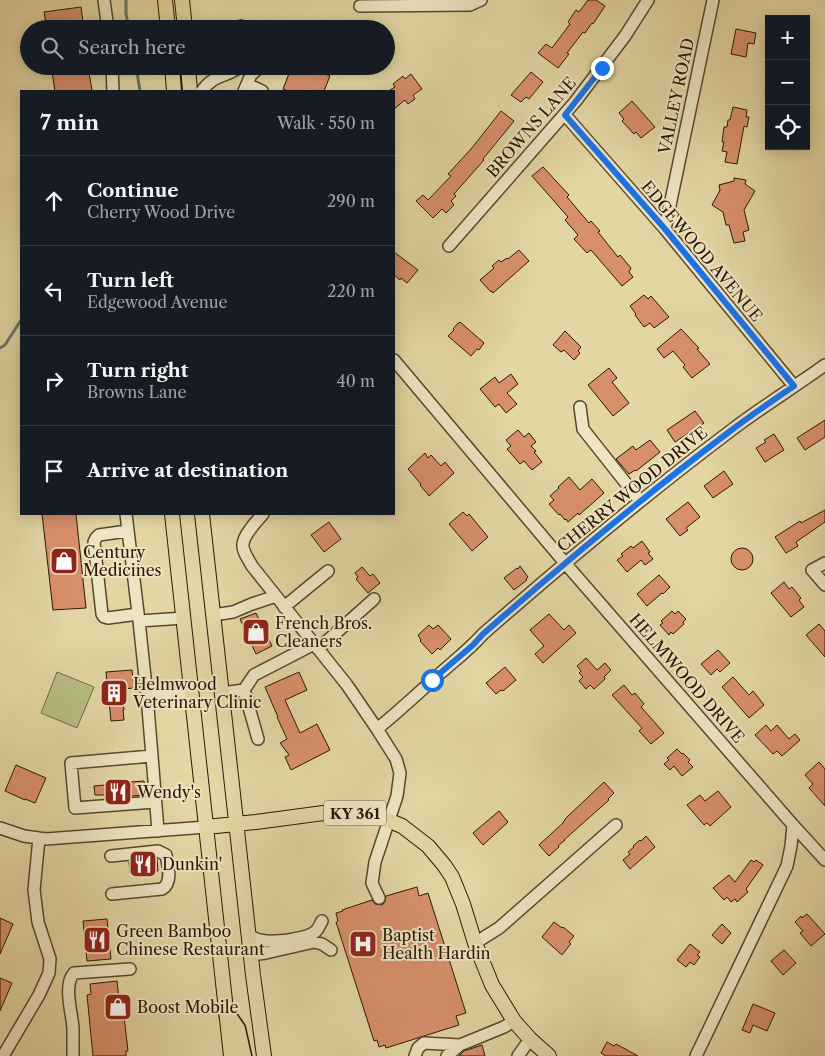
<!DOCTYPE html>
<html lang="en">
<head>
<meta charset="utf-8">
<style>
	:root { --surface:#171b24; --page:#242831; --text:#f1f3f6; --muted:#9ea1a6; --line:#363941 }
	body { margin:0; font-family:"Libre Caslon Text",serif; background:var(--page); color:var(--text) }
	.controls { position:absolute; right:15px; top:15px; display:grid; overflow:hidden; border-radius:0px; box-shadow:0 2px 12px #0003 }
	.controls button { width:45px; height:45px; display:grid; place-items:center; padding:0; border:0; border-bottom:1px solid var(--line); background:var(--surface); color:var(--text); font:25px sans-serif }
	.stop { position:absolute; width:15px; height:15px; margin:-11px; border:4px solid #1a73e8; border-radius:50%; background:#fff }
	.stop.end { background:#1a73e8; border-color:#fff; box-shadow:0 1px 5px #0008 }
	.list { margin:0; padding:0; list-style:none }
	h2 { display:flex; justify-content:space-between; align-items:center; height:65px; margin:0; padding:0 20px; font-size:21px }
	h2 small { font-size:16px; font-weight:400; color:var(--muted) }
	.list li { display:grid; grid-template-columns:32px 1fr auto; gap:15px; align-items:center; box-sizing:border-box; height:90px; padding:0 20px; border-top:1px solid var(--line) }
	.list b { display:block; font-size:19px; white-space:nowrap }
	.list p { margin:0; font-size:16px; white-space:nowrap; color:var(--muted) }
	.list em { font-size:16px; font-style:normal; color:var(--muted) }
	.icon { flex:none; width:28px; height:28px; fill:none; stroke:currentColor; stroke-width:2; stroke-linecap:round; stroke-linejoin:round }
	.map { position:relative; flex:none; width:825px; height:1056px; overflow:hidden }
	.search { position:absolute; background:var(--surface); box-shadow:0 2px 12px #0003; left:20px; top:20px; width:375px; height:55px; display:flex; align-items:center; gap:12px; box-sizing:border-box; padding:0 18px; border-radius:28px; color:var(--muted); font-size:19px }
	.panel { position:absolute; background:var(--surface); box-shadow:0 2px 12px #0003; left:20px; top:90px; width:375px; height:425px; border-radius:0px }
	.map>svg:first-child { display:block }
	.green { fill:#b7bd83; stroke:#716a44 }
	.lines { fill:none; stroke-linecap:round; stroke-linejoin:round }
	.stream { stroke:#6c776b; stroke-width:3 }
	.building { fill:#d88f6c; stroke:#2b1704 }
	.minor-casing { stroke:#59472c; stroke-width:14 }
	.major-casing { stroke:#2b1704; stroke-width:16 }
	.highway-casing { stroke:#2b1704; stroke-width:19 }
	.minor { stroke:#ede4c3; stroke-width:11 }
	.major { stroke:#e3d6a3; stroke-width:14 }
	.highway { stroke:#e3d6a3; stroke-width:16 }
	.route { stroke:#1a73e8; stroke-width:6 }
	.labels { text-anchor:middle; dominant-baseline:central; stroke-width:4; stroke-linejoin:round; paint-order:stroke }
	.shield { fill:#ede4c3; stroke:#65543d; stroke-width:1 }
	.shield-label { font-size:15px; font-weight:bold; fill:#2b1704 }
	.street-label { font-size:16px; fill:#2b1704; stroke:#ede4c3 }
	.poi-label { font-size:16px; fill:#2b1704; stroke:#ede4c3; text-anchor:start }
</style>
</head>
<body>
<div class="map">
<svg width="825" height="1056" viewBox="0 0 825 1056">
	<rect width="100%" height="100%" fill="#e3d6a3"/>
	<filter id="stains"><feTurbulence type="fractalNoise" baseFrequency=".004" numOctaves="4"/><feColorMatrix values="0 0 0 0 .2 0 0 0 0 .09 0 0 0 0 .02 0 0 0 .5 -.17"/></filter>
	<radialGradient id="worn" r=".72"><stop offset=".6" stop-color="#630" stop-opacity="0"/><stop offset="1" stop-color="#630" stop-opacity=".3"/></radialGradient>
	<!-- green -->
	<path class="green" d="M57 672 94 687 77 728 41 713Z"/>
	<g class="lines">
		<!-- stream -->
		<path class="stream" d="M126 0V14L129 29
			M136 66 140 91
			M0 348 5 345 21 320"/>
	</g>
	<!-- building -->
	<path class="building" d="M588 0H596L605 6 593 24 592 23 585 33 583 32 567 53 569 54 558 68 538 53 546 44 552 48 570 24 568 22 576 10 579 12Z
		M81 7 84 29H47L44 12Z
		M736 29 756 33 754 44 748 43 746 57 731 54Z
		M51 66H88L92 91H55Z
		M292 66H318L317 71 330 76 324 91H288L283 89Z
		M531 72 543 82 529 99 526 97 521 102 511 95Z
		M411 74 422 89 413 95 415 99 408 104 405 100 394 109V91L390 90 395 87 393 84 403 76 405 79Z
		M632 101 655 127 641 138 636 132 634 134 622 121 624 119 619 113Z
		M733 107 747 110 746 117H749L747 127 744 126 737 164 725 162 727 152 722 151 724 142H722L724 127H727L728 120H730Z
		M501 111 514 121 483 159 484 160 454 194 456 196 451 201 454 205 446 213 442 209 433 218 416 201 423 195 428 200 451 176 448 174 471 149Z
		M543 167 569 195 567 197 589 223 591 221 600 231 598 232 618 257 620 255 631 268 629 272 633 277 622 286 591 250 587 253 574 239 578 235 565 220 568 217 532 176Z
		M734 178 746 180 745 184 755 191 744 210 749 230 743 232 745 241 734 243 729 225H726L723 212 712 205 720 190 719 185 734 181Z
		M519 250 529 261 493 293 492 291 491 292 480 280 494 268 492 266 499 260 501 262 507 258 508 259Z
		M394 252 418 270 407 283 401 278 400 280 394 275Z
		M644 295 648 299 651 296 669 317 654 328 650 323 644 327 635 315 636 314 630 306Z
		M460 322 484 343 479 350 477 349 471 356 448 336 454 330 453 329 458 323H459Z
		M681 329 699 348 697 349 710 364 692 378 683 367 685 365 673 351 664 358 657 349Z
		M565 331 581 347 578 351 580 353 574 360 564 350 561 352 553 345Z
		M609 368 617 378 612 382 629 403 613 416 588 385Z
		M511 374 518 384 507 393 517 404 506 413 499 404 495 407 480 389 495 377 499 383Z
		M695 411 704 423 675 442 667 430Z
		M825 420V437L805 450 797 438Z
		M518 430 524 437 529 433 536 442 531 446 536 451 534 452 542 462 532 470 524 461 520 464 507 449 511 446 506 440Z
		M774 434 784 450 765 462 756 448 766 442 764 440Z
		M650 440 660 452 636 471 635 470 629 474 616 459 633 446 636 450Z
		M425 453 428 458 431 455 441 466 445 462 454 473 429 496 420 485 421 484 408 469Z
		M724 471 733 484 713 498 704 486Z
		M569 477 580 490 592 479 604 493 579 515 578 513 568 522 566 519 565 520 560 514 559 515 549 504 554 500 550 496 559 488 558 487Z
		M688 502 700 517 686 528 688 530 680 536 666 519Z
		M825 510V522L796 542 798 546 786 553 775 537 800 521 801 523Z
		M463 512 467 516 469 514 488 537 472 551 449 524Z
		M42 514H76L86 608 53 610Z
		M329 522 341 539 324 552 311 535Z
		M642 541 650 552 648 553 653 559 645 565 641 560 627 572 617 560 623 556 621 554 631 546 633 548Z
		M731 559a11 11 0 1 1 22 0a11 11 0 1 1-22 0Z
		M520 566 528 577 526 579 527 580 514 590 504 578 517 568 518 569Z
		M362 567 370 576 373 574 380 583 368 593 356 579 358 577 355 573Z
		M659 575 670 587 663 594 662 593 647 606 637 594Z
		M784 582 789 589 792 587 801 598 799 600 804 607 791 617 771 593Z
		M672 611 675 614 678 611 686 619 683 622 684 624 673 634 671 632 669 635 660 625 663 623 661 621Z
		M256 613 272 646 256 654 240 619Z
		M549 614 564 630 569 625 576 633 543 663 535 654 544 646 530 630Z
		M819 624 825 631V657L806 635Z
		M429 625 433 629 438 625 451 639 440 650 438 648 432 654 420 641 421 640 418 635Z
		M718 650 730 663 720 672 717 669 711 675 701 664Z
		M586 658 597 670 605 663 611 670 604 677 605 679 594 689 590 685 586 689 579 681 583 677 579 673 581 671 577 666Z
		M505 667 516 680 503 691 501 690 496 694 486 683Z
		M132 670 134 688 122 689 124 710H123L124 720 111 721 106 672Z
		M299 672 307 690 285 700 300 733 317 724 330 750 291 770 285 757 289 755 280 743 287 739 277 717H278L265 687Z
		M733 677 749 695 753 691 764 705 749 718 722 687Z
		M624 685 632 695 635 693 644 704 641 707 664 733 651 744 639 731 642 728 612 695Z
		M766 725 771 731 777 725 789 739 795 734 800 740 782 756 777 751 773 754 755 735Z
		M677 749 682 754 683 753 690 760 688 762 693 767 682 776 674 766 670 770 664 764 669 760 667 758Z
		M819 762 825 769V806L809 788 813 784 805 775Z
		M16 765 46 778 35 803 25 799V800L5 791Z
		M144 781 145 795 107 798V795H95L94 786 105 785V784Z
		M604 782 614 793 608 799 609 800 564 840H565L558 846 559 847 549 856 539 845 563 823V822L565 820V819Z
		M718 791 731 807 710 826 707 823 704 825 687 805 700 795 705 801Z
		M499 811 508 822 483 845 473 833Z
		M646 836 655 847 630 869 623 860 630 854 628 852 634 847 633 846 640 840 641 841Z
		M157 859 158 871 130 873 129 862Z
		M751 860 754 862 756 860 763 865 746 889 748 892 737 902 735 899 731 902 727 897 724 900 713 888 729 875 735 882Z
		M417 887 419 896 428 893 466 1013 456 1016 459 1025 386 1048 385 1045 379 1047 377 1040 374 1041 336 922 338 921 336 913 343 911 342 910 372 900 375 904 382 905 385 902 386 896Z
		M807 914 825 934 811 946 800 933 803 931 795 922 801 916 802 918Z
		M0 918 13 924 0 954Z
		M107 919 111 959 87 961 83 921Z
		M554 922 562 928 563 927 574 936 569 942 571 944 569 946 562 955 542 937Z
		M722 924 731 933 722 944 712 935Z
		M690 944 700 952 697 955 700 957 694 965 690 962 686 967 677 960Z
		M784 950 796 963 783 975 771 961Z
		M0 978 12 983 0 1011Z
		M117 981 121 1017 124 1016 128 1051H126V1056H93L87 995 91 994 90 984Z
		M753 1004 775 1013 767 1031 753 1025 750 1033 742 1030Z
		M607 1042 614 1046 616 1044 638 1056H606L601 1053Z
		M482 1045 485 1056H459L464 1051Z"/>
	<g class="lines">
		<defs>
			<path id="minor" d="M104 0 108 29
				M360 6 470 5 481 0
				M241 29V26
				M254 29V28
				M112 66 113 91
				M247 84 262 91
				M202 91C213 74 226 78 241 66
				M244 91 251 75 261 66
				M565 115 665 229 794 386
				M665 229 713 0
				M449 246 575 102 625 36 648 0
				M394 360 565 563 793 825 791 846 787 866 696 1056
				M580 407 583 429 640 501
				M126 514 139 621
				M263 514C257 521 244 534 243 544 242 551 249 560 252 566L347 685 377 729 396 759 400 773 397 796 375 862 372 883 379 898
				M127 531 99 535 96 538 94 542 102 614 104 617 108 618 138 614
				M825 563 812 570 825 585
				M284 607 328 571
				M213 615 233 612 252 604 276 596
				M318 649 374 599
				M244 690 254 675 314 644
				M222 693 244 690 258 739
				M147 696 139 621 184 618
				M377 729C397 713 415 696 434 679 450 664 468 651 483 634 563 564 644 496 729 432 760 408 793 388 825 365
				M152 756 147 696 192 692
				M155 802 75 808 71 763 152 756 158 831
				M793 825 825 860
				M0 828 24 836 46 839 206 827
				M111 856 158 851 166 855C168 865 173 883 162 889L112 894
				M249 936C253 937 257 940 261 940 272 943 308 939 316 931 319 928 320 924 322 921
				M475 943 499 928 616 825
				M251 955 266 953 314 942 322 944 331 950
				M3 1056 39 995 49 973 50 959 38 922 34 890 39 838
				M73 1056C73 1047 73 1037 73 1028 72 1013 63 985 74 973L130 969
				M415 1056 418 1048 424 1043 460 1045
				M447 1056 460 1045 504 1027 514 1021
				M518 1056 530 1039"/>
			<path id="major" d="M165 0 168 29
				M182 0 185 29
				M172 66 174 91
				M188 66 190 91
				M172 514 231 1056
				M202 514 253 975 264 1056
				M206 827 256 822 331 812 362 813 378 816 402 826 428 846 444 865 452 877 463 904 475 943 492 985 514 1021 530 1039 549 1056"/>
			<path id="highway" d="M228 1016 237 1029 243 1056"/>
		</defs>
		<!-- minor casing -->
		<use href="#minor" class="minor-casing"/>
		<!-- major casing -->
		<use href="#major" class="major-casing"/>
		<!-- highway casing -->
		<use href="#highway" class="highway-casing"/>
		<!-- minor -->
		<use href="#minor" class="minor"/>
		<!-- major -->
		<use href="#major" class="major"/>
		<!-- highway -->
		<use href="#highway" class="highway"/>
	</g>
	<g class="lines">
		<!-- route -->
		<path class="route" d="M432 680 473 645 483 634C563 564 644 496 729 432 750 416 772 401 794 386L665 229 565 115 602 68"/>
	</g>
	<!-- icons -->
	<defs>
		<symbol id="shop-square" viewBox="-11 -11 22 22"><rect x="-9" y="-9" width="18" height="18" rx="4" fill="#8f2418" stroke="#ede4c3"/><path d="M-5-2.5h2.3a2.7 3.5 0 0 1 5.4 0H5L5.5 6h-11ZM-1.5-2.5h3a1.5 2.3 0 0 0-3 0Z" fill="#fff"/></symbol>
		<symbol id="building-square" viewBox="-11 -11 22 22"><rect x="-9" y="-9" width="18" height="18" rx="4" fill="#8f2418" stroke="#ede4c3"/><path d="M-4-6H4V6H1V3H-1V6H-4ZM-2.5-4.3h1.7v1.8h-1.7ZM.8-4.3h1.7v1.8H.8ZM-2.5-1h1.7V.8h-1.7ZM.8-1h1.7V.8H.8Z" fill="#fff"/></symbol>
		<symbol id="restaurant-square" viewBox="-11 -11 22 22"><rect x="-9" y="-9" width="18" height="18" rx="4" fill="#8f2418" stroke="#ede4c3"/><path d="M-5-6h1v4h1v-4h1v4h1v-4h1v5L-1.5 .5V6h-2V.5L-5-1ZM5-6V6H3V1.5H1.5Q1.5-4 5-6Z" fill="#fff"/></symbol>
		<symbol id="hospital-square" viewBox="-11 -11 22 22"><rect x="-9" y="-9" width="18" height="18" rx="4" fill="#8f2418" stroke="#ede4c3"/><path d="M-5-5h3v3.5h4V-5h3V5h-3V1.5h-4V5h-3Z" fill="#fff"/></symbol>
	</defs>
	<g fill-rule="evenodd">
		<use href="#shop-square" x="48" y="545" width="32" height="32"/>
		<use href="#shop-square" x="240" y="616" width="32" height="32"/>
		<use href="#building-square" x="98" y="677" width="32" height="32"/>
		<use href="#restaurant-square" x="102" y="776" width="32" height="32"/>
		<use href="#restaurant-square" x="127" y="848" width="32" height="32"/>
		<use href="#restaurant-square" x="81" y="924" width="32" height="32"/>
		<use href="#hospital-square" x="347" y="928" width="32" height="32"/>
		<use href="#shop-square" x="102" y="991" width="32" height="32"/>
	</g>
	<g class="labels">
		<!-- shield labels -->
		<rect class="shield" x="324" y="800.5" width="62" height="25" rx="4"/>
		<g class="shield-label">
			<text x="355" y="813">KY 361</text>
		</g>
		<!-- street labels -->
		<g class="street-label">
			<text transform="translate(676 96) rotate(-78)">VALLEY ROAD</text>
			<text transform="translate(531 127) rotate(-49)">BROWNS LANE</text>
			<text transform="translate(702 251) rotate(50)">EDGEWOOD AVENUE</text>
			<text transform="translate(632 489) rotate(-39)">CHERRY WOOD DRIVE</text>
			<text transform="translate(687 678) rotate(49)">HELMWOOD DRIVE</text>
		</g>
		<!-- poi labels -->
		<g class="poi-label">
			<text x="83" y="552">Century<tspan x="83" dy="18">Medicines</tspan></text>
			<text x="275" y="623">French Bros.<tspan x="275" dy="18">Cleaners</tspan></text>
			<text x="133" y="684">Helmwood<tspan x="133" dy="18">Veterinary Clinic</tspan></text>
			<text x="137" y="792">Wendy's</text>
			<text x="162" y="864">Dunkin'</text>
			<text x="116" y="931">Green Bamboo<tspan x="116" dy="18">Chinese Restaurant</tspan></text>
			<text x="382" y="935">Baptist<tspan x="382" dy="18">Health Hardin</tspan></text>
			<text x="137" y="1007">Boost Mobile</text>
		</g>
	</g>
	<rect width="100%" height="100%" filter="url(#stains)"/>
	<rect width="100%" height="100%" fill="url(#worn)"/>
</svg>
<div class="controls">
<button>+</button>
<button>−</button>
<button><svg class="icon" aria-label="locate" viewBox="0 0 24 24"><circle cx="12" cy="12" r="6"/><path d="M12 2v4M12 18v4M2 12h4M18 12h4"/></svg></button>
</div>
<div class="stop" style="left:432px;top:680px"></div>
<div class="stop end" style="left:602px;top:68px"></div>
<div class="search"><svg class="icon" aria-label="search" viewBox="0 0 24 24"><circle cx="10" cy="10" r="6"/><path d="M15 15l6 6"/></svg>Search here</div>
<section class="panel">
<h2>7 min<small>Walk · 550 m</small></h2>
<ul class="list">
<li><svg class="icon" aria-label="ahead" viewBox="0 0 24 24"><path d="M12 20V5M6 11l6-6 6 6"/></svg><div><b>Continue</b><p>Cherry Wood Drive</p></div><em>290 m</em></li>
<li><svg class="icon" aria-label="left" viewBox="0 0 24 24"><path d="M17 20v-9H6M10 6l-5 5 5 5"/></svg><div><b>Turn left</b><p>Edgewood Avenue</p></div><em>220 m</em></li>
<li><svg class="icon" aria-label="right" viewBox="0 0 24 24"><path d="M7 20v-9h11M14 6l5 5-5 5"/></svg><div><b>Turn right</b><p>Browns Lane</p></div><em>40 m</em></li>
<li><svg class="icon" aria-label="arrive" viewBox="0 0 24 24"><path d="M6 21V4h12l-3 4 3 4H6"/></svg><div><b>Arrive at destination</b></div></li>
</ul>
</section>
</div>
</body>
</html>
